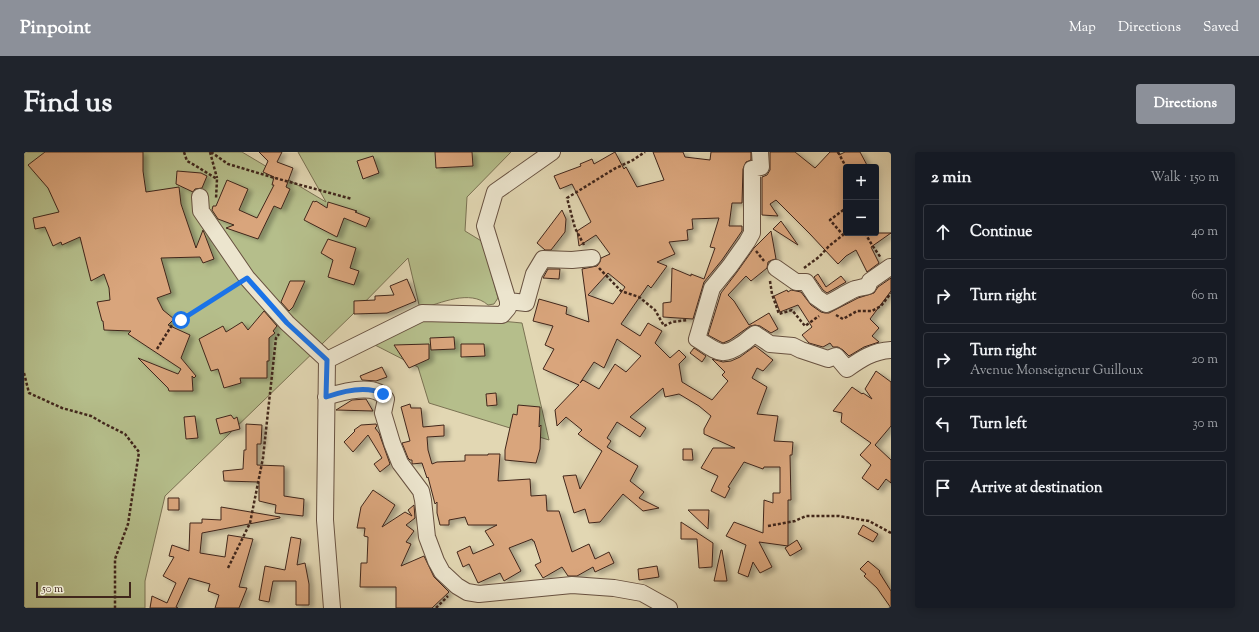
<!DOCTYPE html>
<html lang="en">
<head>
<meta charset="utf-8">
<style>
	:root { --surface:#171b24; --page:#20242c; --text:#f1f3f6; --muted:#9ea1a6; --line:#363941; --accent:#8c9099 }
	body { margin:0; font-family:"Sorts Mill Goudy",serif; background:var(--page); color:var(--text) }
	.controls { position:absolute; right:12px; top:12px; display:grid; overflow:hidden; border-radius:4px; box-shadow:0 2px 10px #0003 }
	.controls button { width:36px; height:36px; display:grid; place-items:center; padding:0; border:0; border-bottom:1px solid var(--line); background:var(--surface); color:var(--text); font:20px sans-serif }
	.scale { position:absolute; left:12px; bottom:10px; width:95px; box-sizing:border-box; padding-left:4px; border:2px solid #40261b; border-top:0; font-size:11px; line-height:14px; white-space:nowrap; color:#40261b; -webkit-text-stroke:3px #ece5ce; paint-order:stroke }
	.stop { position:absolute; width:12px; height:12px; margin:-9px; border:3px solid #1a73e8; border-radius:50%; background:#fff }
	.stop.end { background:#1a73e8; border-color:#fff; box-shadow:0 1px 4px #0008 }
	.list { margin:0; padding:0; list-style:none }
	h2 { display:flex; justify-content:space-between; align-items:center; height:52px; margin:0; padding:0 16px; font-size:17px }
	h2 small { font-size:13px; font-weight:400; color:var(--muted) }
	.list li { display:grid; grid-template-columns:26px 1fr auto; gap:12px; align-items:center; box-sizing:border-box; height:56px; margin:0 8px 8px; padding:0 8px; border:1px solid var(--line); border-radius:4px }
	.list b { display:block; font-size:15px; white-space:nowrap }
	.list p { margin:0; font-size:13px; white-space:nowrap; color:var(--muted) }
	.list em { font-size:13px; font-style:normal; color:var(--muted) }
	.icon { flex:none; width:22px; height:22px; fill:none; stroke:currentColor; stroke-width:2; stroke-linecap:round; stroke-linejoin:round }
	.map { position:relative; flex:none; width:867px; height:456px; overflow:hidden; border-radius:4px }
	header { display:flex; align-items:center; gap:24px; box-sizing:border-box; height:56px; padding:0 20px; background:var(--accent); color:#fff }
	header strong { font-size:19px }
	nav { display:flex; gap:22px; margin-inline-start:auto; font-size:14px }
	.intro { display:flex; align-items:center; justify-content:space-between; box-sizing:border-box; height:96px; padding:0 24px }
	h1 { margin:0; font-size:28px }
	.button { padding:10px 18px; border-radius:4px; background:var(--accent); color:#fff; font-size:14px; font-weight:700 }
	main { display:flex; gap:24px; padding:0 24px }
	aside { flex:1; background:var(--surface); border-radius:4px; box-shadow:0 2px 10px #0003 }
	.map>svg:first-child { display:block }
	.green { fill:#b5be8b; stroke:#7a7253 }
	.building { fill:#d9a57c; stroke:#40261b; fill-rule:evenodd; filter:url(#shadow) }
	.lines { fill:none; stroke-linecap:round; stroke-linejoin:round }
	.minor-casing { stroke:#685241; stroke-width:18 }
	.path { stroke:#40261b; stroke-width:2.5; stroke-dasharray:3 2; stroke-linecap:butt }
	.minor { stroke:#ece5ce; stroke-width:16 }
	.route { stroke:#1a73e8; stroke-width:5 }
</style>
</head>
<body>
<header>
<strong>Pinpoint</strong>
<nav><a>Map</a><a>Directions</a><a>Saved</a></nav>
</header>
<div class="intro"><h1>Find us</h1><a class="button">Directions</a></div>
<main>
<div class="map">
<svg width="867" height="456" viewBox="0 0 867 456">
	<defs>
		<filter id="shadow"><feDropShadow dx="4.5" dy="2.5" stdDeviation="2" flood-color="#0004"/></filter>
	</defs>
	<rect width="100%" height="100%" fill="#e2d7b3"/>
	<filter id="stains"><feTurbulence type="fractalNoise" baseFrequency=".005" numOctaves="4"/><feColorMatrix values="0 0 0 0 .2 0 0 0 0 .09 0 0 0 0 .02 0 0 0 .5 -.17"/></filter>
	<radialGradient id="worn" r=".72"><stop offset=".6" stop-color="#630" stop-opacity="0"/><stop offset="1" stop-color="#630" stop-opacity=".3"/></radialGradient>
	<!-- green -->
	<path class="green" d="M0 0H218L302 50 274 0H487L443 45 441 79 459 90 474 146 470 152 464 153C446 137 417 151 396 157L384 106 329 162 141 344 121 429V456H0Z
		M397 166H445L498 171 525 288 405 251 394 215 351 193Z"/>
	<!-- building -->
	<path class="building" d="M21 0H119V19L122 40 155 35 157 52 172 96 179 78 190 107 179 111 176 105 137 106 147 141 133 146 139 158 150 167 144 173 166 183 157 206 172 224 170 226 168 224 169 239H145L144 236 114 206 154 222 157 217 104 182 107 179 80 178 79 169H78L73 150 86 148 85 136 80 122 67 129 56 85 38 93 37 90 29 94 21 75 11 77 9 66 35 60 24 36 4 13Z
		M235 0H258L253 10 269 16 262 35 266 37 257 57 250 54 234 87 202 76 210 73 194 67 188 58 189 54H192L203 28 224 37 215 58 233 66 250 33H248L250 25 239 20 244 9Z
		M411 0H448L449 14 412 16Z
		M591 0 600 17 602 15 613 35 640 28 629 0H659L661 5 686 8 687 0H727V8L722 10 719 17 718 51H708L705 74H718V79L698 108 680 130 669 167 639 165V151L647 150 648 116 667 124V122L680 127 691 96 686 95 695 66 668 67 669 77 663 78 664 88 645 90 651 102 633 110 643 114 627 136 624 133 597 172 616 184 624 171 638 179 631 191 646 206 655 198 662 205 655 212 658 230 688 248 704 229 698 223 701 220 688 207 699 210 707 209 716 205 731 194 749 208 739 219 733 216 728 226 743 235 733 262 754 264 750 289 769 290 768 303H766L767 348H764V394L735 390 748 415 736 421 729 410 724 425 714 421 722 393 702 384 710 370 739 381 740 348 749 351V341H756V315H740L739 317 720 310 704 335 706 336 701 346 687 339 694 324 677 316 689 296H711L680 282V277L687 264 675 254 655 242 641 245 639 236 606 265 622 276 616 285 593 270 583 286 587 289 583 295 614 314 606 329 620 340 615 346 635 356 619 359 599 342 576 370 565 371 561 357 550 361 539 324 552 323 556 337 578 299 554 282 558 278 542 265 533 274 531 258 555 233 519 217 530 197 521 193 529 174 509 169 515 147 543 155 542 162 565 170 558 117 573 114 576 110 577 106 586 102 572 83 555 94 553 79 567 70 548 32 536 37 530 24 557 14 556 12 568 7 570 12ZM584 121 601 135 589 152 564 143ZM593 187 617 204 602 220 591 212 575 237 559 228 556 231 570 210 580 216Z
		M746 0H771L791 16 806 0H813L815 3 821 0H836L844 15H822V81H867L847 95 855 111 843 120 832 98 822 104 814 112 786 82 752 48 746 52 754 64 738 63V25L743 23 746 18Z
		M349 4 355 21 339 27 333 9Z
		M153 19 177 21 183 24 178 36 171 37 169 40 152 32Z
		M289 49 291 50 292 49 303 56 304 50 333 59 331 60 346 66 342 75 320 66 313 85 280 68Z
		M538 58 542 67 541 80 527 98H521L513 91Z
		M757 69 774 93 749 77Z
		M747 79 752 107 748 108 744 110 743 116 727 129 722 124 704 143 710 149 725 173 745 161 754 177 747 181 736 174 731 173 726 174 706 188 699 191 695 189 684 183 697 141 713 120 730 96Z
		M304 87 332 96 326 116 335 119 330 133 304 125 309 108 297 101Z
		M524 117H536L535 127 519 126Z
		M794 122 802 135 817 124 822 130 803 141 799 138 790 125Z
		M867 126V139L846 167 855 176 848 184 855 190 840 195 825 204 819 198 814 195H809L806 191 799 195 785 191 778 183 788 175 774 153 756 160 750 144 763 138 764 140 767 138 777 140 787 153 797 160 801 161H805L834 146 850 141 854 135Z
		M383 127 392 149 363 161 330 162V149L351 148V144L370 143 366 134Z
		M266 129H281L269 155 265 159 257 150Z
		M240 159 253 174 249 179 251 181 245 186V209H243V226H216L217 231 200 236 194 217 187 219 175 187 199 174 202 180 218 170 224 178Z
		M430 185 431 197 407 198 406 186Z
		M405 192V207L385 216 370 193Z
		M437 192H460L461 204 437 205Z
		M670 196 682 204 678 210 666 201Z
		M358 215 363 225 352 229 338 228 336 224Z
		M852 219 867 230V274L851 293 867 308V331L862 327 854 338 838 326 847 313 836 303 847 291 817 270 818 261 809 259 828 235 838 242 839 241 848 247 841 237Z
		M472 241 473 253 463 254 462 242Z
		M342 247 349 259 312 258 328 248Z
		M386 252 387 256H397L399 275 420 273V284L403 285 404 298 408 312 413 310 441 309V303H464V302H476L474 329 506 327 507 344 522 343 523 359H535L548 400 565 392 571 407 585 400 590 411 571 420 569 415 553 424H544L538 415 519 426 511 413 517 410 510 389H509L508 387 485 396 497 419 480 429 476 421 454 431 445 412 439 415 433 400 446 394 449 402 470 393 461 379 473 373H444L441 365 425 368V373H416L413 361V350L411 352 404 325 403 326 398 311 388 312V308H386L384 306 378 291 386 289 377 255Z
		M494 253 516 255 515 275 517 273 516 297 512 311 481 308V298L489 262 493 263Z
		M207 263 210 267 213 265 216 277 196 282 192 267Z
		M171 264 174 286 162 287 160 265Z
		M222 272 238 273 237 292H233V313L260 314V344L280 347 279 364 251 361 252 353 235 349V330L200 329 199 319 219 317 220 298H222Z
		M352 272 353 274 351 276 355 281 366 312 356 320 350 312 358 306 344 283 329 300 320 290 331 279 330 278 337 273Z
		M659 297H668L669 308H659Z
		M349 338 371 353 358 375 381 360 388 364 384 358 390 353 391 366 382 373 390 379 382 390 387 392 377 414 400 404 410 425 425 440 408 456H372V435H336L337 411H343L344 385 340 384 341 376H333L337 355Z
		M144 346H155V358H144Z
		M197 355 256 365V366L178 381 176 401 201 405 204 383 229 387 215 435 223 436 215 456H191L195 443 184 439 186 432 165 426 152 455 154 456H126L128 444 143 451 152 431 139 424 150 405 145 404 148 393 165 399 166 371H178V367L197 368Z
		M664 358H685L684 377Z
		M657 370 689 391 688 415 675 416 673 387H657Z
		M839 373 854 382 849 390 834 382Z
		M267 385 277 387 273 413 281 411 285 432V453H272V429H249L245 450 235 448 241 414 261 418Z
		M773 388 778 397 766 404 761 396Z
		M697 398H698L703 429H690Z
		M844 409 856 419 855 420 867 439V456L853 436 840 424 842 422 836 417Z
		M633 414 635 425 615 428 614 417Z"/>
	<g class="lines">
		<defs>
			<path id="minor" d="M736 0 737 15 728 17V81L723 90 706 114 688 136 673 187C693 199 697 207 718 192 723 189 726 185 731 182L746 192 769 194 777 198 804 207 812 204 823 217C837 207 849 199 867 198
				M176 45 177 59 223 126 263 171 303 208
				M752 116 772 130H782L792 145 802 152C813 148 821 141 831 137 835 136 840 135 844 134L846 129 866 115
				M484 149 502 151 510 122 519 107 548 108 568 106
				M302 245C317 240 352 230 362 247L359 261 368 291 376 311 397 339 399 348 403 385 412 409 418 420 433 434 443 440 455 442 548 433 590 436 618 441 645 456
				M308 456 301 368 303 208 398 161 478 163 484 156V149L461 74 471 40 528 0"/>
		</defs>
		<!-- minor casing -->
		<use href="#minor" class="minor-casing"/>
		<!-- path -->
		<path class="path" d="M160 0 163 9 172 14 193 27 192 47
			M186 0 193 26
			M187 0 204 12 251 26 328 47
			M814 0 822 15
			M841 81 848 93 857 106
			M560 93 551 76 543 46 590 17 609 8 621 0
			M732 99 740 109
			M575 116 597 139 615 145 631 158 640 174 648 170 664 168
			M780 116 795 105 805 94 819 83 806 68 822 56
			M746 129 748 142 755 162 768 158 781 174 795 164
			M812 163 819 167 833 159H848L857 154 867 141
			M133 197 148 173 157 168 212 133
			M0 221 5 241 38 256 67 264 81 272 101 282 115 300 104 372 91 407V456
			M744 374 771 369 782 364H815L845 369 867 381
			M204 416 226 371 239 306 252 186 255 182
			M412 456 424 444"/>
		<!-- minor -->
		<use href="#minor" class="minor"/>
	</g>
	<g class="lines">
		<!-- route -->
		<path class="route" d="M157 168 223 126 263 171 303 208 302 245C319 239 343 233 359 242"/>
	</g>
	<rect width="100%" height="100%" filter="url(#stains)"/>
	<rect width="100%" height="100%" fill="url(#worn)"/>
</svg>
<div class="controls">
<button>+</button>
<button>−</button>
</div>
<div class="scale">50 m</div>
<div class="stop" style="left:157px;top:168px"></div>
<div class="stop end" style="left:359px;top:242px"></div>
</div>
<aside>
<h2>2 min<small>Walk · 150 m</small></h2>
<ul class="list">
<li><svg class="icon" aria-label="ahead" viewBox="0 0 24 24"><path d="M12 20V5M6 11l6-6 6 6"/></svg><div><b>Continue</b></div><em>40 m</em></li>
<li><svg class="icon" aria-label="right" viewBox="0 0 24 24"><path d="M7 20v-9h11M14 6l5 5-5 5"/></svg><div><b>Turn right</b></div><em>60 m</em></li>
<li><svg class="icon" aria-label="right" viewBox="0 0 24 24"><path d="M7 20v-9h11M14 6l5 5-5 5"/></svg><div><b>Turn right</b><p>Avenue Monseigneur Guilloux</p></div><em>20 m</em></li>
<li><svg class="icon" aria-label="left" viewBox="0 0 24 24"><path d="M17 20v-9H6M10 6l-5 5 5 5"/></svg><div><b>Turn left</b></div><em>30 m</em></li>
<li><svg class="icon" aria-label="arrive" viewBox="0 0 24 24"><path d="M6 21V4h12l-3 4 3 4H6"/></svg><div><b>Arrive at destination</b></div></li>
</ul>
</aside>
</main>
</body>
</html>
